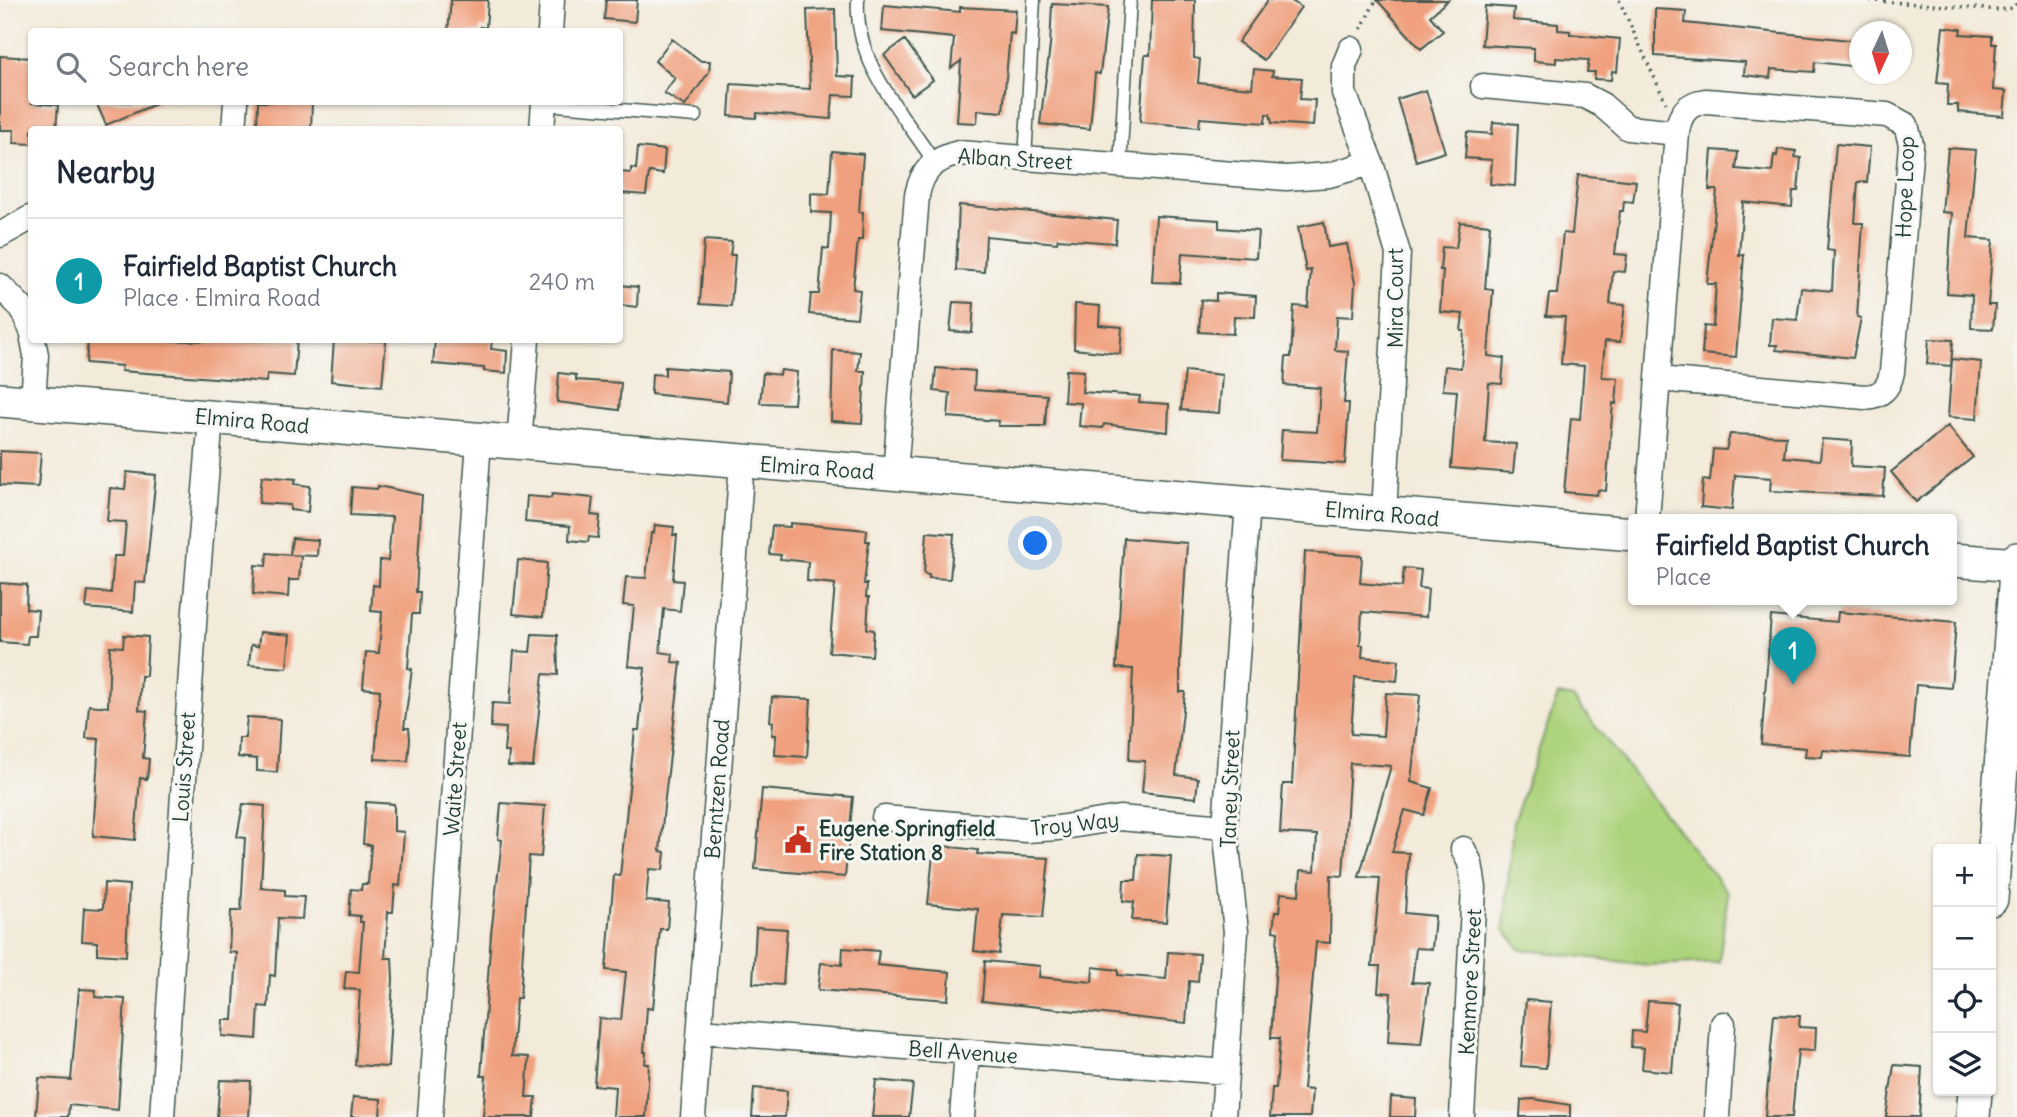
<!DOCTYPE html>
<html lang="en">
<head>
<meta charset="utf-8">
<style>
	:root { --surface:#fff; --page:#f6f6f7; --text:#1f2937; --muted:#747a83; --line:#e0e1e3; --accent:#db2777 }
	body { margin:0; font-family:Delius,sans-serif; background:var(--page); color:var(--text) }
	.controls { position:absolute; right:21px; bottom:21px; display:grid; overflow:hidden; border-radius:7px; box-shadow:0 2px 5px #0004 }
	.controls button { width:63px; height:63px; display:grid; place-items:center; padding:0; border:0; border-bottom:2px solid var(--line); background:var(--surface); color:var(--text); font:35px sans-serif }
	.compass { position:absolute; left:1849px; top:21px; width:63px; height:63px; border-radius:50%; background:var(--surface); box-shadow:0 2px 5px #0004; rotate:184deg }
	.you { position:absolute; left:1036px; top:544px; width:24px; height:24px; margin:-18px; border:5px solid #fff; border-radius:50%; background:#1a73e8; box-shadow:0 0 0 10px #1a73e833 }
	.badge { display:grid; place-items:center; width:46px; height:46px; border-radius:50%; background:var(--accent); color:#fff; font-size:23px; font-weight:700 }
	.pin { position:absolute; translate:-50% -58px; filter:drop-shadow(0 2px 4px #0008) }
	.pin::after { content:''; position:absolute; top:37px; width:24px; height:21px; background:inherit; clip-path:polygon(0 0,100% 0,50% 100%) }
	.popup { position:absolute; left:1628px; top:514px; width:329px; height:91px; box-sizing:border-box; display:grid; place-content:center; border-radius:7px; background:var(--surface); filter:drop-shadow(0 2px 5px #0005); font-size:23px; white-space:nowrap; color:var(--muted) }
	.popup b { font-size:26px; color:var(--text) }
	.popup::after { content:''; position:absolute; left:50%; top:100%; margin-left:-14px; border:14px solid transparent; border-top-color:var(--surface) }
	.list { margin:0; padding:0; list-style:none }
	h2 { display:flex; justify-content:space-between; align-items:center; height:91px; margin:0; padding:0 28px; font-size:30px }
	h2 small { font-size:23px; font-weight:400; color:var(--muted) }
	.list li { display:grid; grid-template-columns:46px 1fr auto; gap:21px; align-items:center; box-sizing:border-box; height:126px; padding:0 28px; border-top:2px solid var(--line) }
	.list b { display:block; font-size:26px; white-space:nowrap }
	.list p { margin:0; font-size:23px; white-space:nowrap; color:var(--muted) }
	.list em { font-size:23px; font-style:normal; color:var(--muted) }
	.icon { flex:none; width:38px; height:38px; fill:none; stroke:currentColor; stroke-width:2; stroke-linecap:round; stroke-linejoin:round }
	.map { position:relative; flex:none; width:2017px; height:1117px; overflow:hidden }
	.search { position:absolute; background:var(--surface); box-shadow:0 2px 5px #0004; left:28px; top:28px; width:595px; height:77px; display:flex; align-items:center; gap:18px; box-sizing:border-box; padding:0 24px; border-radius:7px; color:var(--muted); font-size:26px }
	.panel { position:absolute; background:var(--surface); box-shadow:0 2px 5px #0004; left:28px; top:126px; width:595px; height:217px; border-radius:7px }
	.map>svg:first-child { display:block }
	.green { fill:#add37d; stroke:#668858; stroke-width:2 }
	.building { fill:#f0a07e }
	.lines { fill:none; stroke-linecap:round; stroke-linejoin:round }
	.lane-casing { stroke:#3f574d; stroke-width:15 }
	.street-casing { stroke:#3f574d; stroke-width:27 }
	.secondary-casing { stroke:#3f574d; stroke-width:36 }
	.path { stroke:#3f574d; stroke-width:3.5; stroke-dasharray:2 5; stroke-linecap:butt }
	.lane { stroke:#fff; stroke-width:12 }
	.street { stroke:#fff; stroke-width:24 }
	.secondary { stroke:#fff; stroke-width:33 }
	.labels { text-anchor:middle; dominant-baseline:central; stroke-width:6; stroke-linejoin:round; paint-order:stroke }
	.street-label { font-size:21px; fill:#1f3d34; stroke:#f6f6f2 }
	.poi-label { font-size:21px; font-weight:bold; fill:#1f3d34; stroke:#f6f6f2; text-anchor:start }
</style>
</head>
<body>
<div class="map">
<svg width="2017" height="1117" viewBox="0 0 2017 1117">
	<rect width="100%" height="100%" fill="#f6f6f2"/>
	<filter id="ink" filterUnits="userSpaceOnUse"><feTurbulence type="fractalNoise" baseFrequency=".0143" numOctaves="2"/><feDisplacementMap in="SourceGraphic" scale="14" xChannelSelector="R" yChannelSelector="G"/><feConvolveMatrix kernelMatrix="1 2 1 2 8 2 1 2 1" color-interpolation-filters="sRGB"/></filter>
	<filter id="wash" filterUnits="userSpaceOnUse"><feTurbulence type="fractalNoise" baseFrequency=".00686" numOctaves="4" result="noise"/><feDisplacementMap in="SourceGraphic" scale="28" xChannelSelector="R" yChannelSelector="G"/><feGaussianBlur stdDeviation="1.57" result="paint"/><feColorMatrix in="noise" values="0 0 0 0 0 0 0 0 0 0 0 0 0 0 0 0 0 1.4 0 .05"/><feComposite in="paint" operator="in"/></filter>
	<g filter="url(#wash)">
		<rect width="100%" height="100%" fill="#f3ebda"/>
		<!-- green -->
		<path class="green" d="M1558 695 1573 698 1728 893 1719 962 1648 965 1520 949 1504 929 1513 822Z"/>
		<g id="blocks">
			<!-- building -->
			<path class="building" d="M451 0H488L486 28 480 27V32H448Z
				M606 0H637L635 22 604 19Z
				M1152 0H1195L1194 58 1200 59 1198 83 1252 88 1254 69 1273 71 1272 76 1302 78 1300 99 1315 100 1313 126 1272 123 1270 114H1266L1265 123 1200 118 1199 127 1140 122 1145 55H1150Z
				M1268 0H1290L1301 7 1264 60 1238 42Z
				M1377 0H1448L1430 16 1443 31 1421 49Z
				M1052 4 1108 7 1100 74 1095 73 1090 129 1040 124 1050 46Z
				M884 5 960 12V7L1016 10 1014 34 1010 33 1003 112 978 110 977 123 957 122 961 61 951 68 954 38 882 31Z
				M1485 6 1514 8 1513 20 1558 24V30L1570 31V34L1620 39 1617 72 1612 71 1611 80 1594 79 1595 72H1587L1589 60 1556 58V63L1534 61V48L1482 45Z
				M835 9 837 76 855 77 854 96 833 95 831 119 757 113 756 118 729 116 731 84 810 89 807 10Z
				M1655 9 1686 11 1685 23 1859 41V67L1815 62 1814 72 1771 69 1770 78 1744 75 1745 62 1655 56Z
				M1943 27 1961 29 1960 34 1992 36V44H1996L1993 90 2006 91 2004 116 1958 112V105H1947L1948 84 1937 83Z
				M672 39 701 61H710L709 72 685 106 664 93 675 78 655 61Z
				M905 40 933 80 912 95 884 55Z
				M0 56 32 58V103L58 105 56 130H32V144L14 143V130H0Z
				M1426 90 1445 152 1416 161 1397 99Z
				M96 102H160L106 125Z
				M258 102H312L311 130H257Z
				M1493 122 1518 124 1515 186 1490 184 1492 160 1465 158 1467 132 1492 134Z
				M1836 144 1870 147 1867 182H1858L1855 223H1863L1857 317 1861 318 1853 358 1776 350 1777 345H1770L1772 318 1797 320 1801 288 1832 291 1834 251 1827 250Z
				M638 147 665 150 663 174 649 172 646 195 620 193V172L631 173V168L636 169Z
				M1948 148 1976 150 1968 238 1993 240 1988 305H1995L1993 329 1971 328 1972 295 1947 293 1952 213 1942 212Z
				M1778 149 1796 151 1795 157 1801 158 1798 191H1793L1792 207 1743 202 1739 255H1744L1736 357 1702 354 1704 326 1713 327 1716 284H1707L1717 190H1709L1712 150 1738 152 1736 169 1772 172 1774 155 1777 156Z
				M832 151 863 154 859 212H863L862 240H858L853 289 860 290 857 318 809 314 811 294H819L823 248 829 249 831 213 811 212V193L829 194Z
				M1578 175 1636 181 1633 202 1624 201 1623 211H1620L1615 254 1627 255 1625 272 1613 271 1610 304 1625 305 1620 342 1605 341 1602 377 1618 378 1616 404 1613 403 1606 491 1598 490 1597 495 1564 492 1571 418 1580 419 1584 366 1561 364 1565 317 1546 316 1549 294H1557L1563 233 1572 234Z
				M959 205 1117 220 1115 243 1058 239 1057 243 986 236 984 272 956 270Z
				M1156 216 1219 220V228L1258 231 1256 258 1182 253 1180 283 1152 282Z
				M1324 222 1328 247 1347 244 1355 283 1353 317 1337 316 1335 350 1348 351 1344 403H1349L1345 464 1280 460 1282 430 1317 432 1320 388 1284 385 1286 357H1291L1294 306 1308 307 1311 270 1306 271 1298 227Z
				M1460 222 1490 225 1485 289 1493 290 1488 356 1504 358 1502 384 1489 383 1485 442 1516 444 1513 473 1451 468 1457 391 1443 390 1445 366 1461 368 1464 331H1461L1463 314 1440 312 1443 270H1440L1442 247 1456 248Z
				M704 240 732 242 730 255H735L731 306 700 304Z
				M620 285 638 287 637 307 620 305Z
				M1216 293 1256 296 1255 317 1234 316 1233 334 1199 332 1201 300 1216 301Z
				M953 302 974 303 972 333 950 331Z
				M1075 304 1100 306 1099 325 1122 327 1120 354 1074 349Z
				M1929 339 1953 340 1951 366 1927 364Z
				M88 340 146 341 297 340 294 376 267 374 266 382 121 371 122 366 86 363Z
				M334 340 386 341 382 386 331 381Z
				M435 340H492L491 349 507 351 506 373 484 371V368L433 364Z
				M833 350 860 352 858 371H865L862 423 831 421Z
				M1952 359 1981 362 1977 419 1948 417Z
				M665 367 729 372 727 402 651 394 652 374 665 375Z
				M936 368 975 371 974 390 1047 395 1045 426H998L999 421 948 417 950 393 934 391Z
				M781 370 797 372 794 404 760 403 763 373 780 375Z
				M1066 370 1084 371 1082 392 1140 396 1139 402 1169 404 1168 432 1104 424 1103 428 1079 426 1081 403 1064 402Z
				M1185 371 1222 375 1219 413 1181 410Z
				M559 373 576 375V380L621 383 619 410 557 402Z
				M1948 426 1973 457 1916 502 1891 472Z
				M1730 434 1786 436 1784 457 1820 460 1822 439 1852 441 1851 466 1885 468 1883 496 1770 491 1771 478 1735 475 1732 510 1701 507 1703 480 1710 481 1713 449 1726 450Z
				M0 451 41 453 38 487 0 485Z
				M127 472 156 475 145 583 135 582 133 612 86 608 88 591 111 593 114 556H123L126 522 107 521 110 488 125 489Z
				M262 476 296 479 294 484 310 486 308 512 290 510V505L259 503Z
				M378 486 422 495 416 592H420L419 614H412L408 668 412 669 404 728H409L410 739 408 761 375 759 380 690 363 688 366 652 379 653 382 612 371 611 373 585 379 586 380 560 388 561 392 517 350 515 352 487 377 489Z
				M552 494 593 498 591 515 600 516 598 538 589 537 588 542 569 540 570 526 525 522 527 496 551 498Z
				M790 523 867 530 866 541H869L864 584H867L866 597H869L867 629 874 630 872 656 829 652 835 584 807 581 808 562 780 559 781 555 769 554 772 526 790 527Z
				M655 525 674 527 673 535H677L673 580 683 581 680 611 664 609 660 652 673 654 672 662 681 663 664 806 660 851 665 852 663 870 649 869 646 901 669 903 667 929H660L653 1009 647 1008 644 1052H646L645 1064H649L646 1117H613L615 1087 594 1085 599 1018 621 1020 626 972 606 970 614 875 620 876 635 730H639L645 668 628 666 634 606 623 605 626 577 646 578 651 533H654Z
				M927 532 954 534 950 579 929 578V575L924 574Z
				M292 538 318 540 317 556 290 555Z
				M1124 538 1187 543 1180 659V692H1185L1176 775 1198 778 1196 798 1142 792 1145 761 1129 760 1133 669 1116 668Z
				M1305 552 1362 556 1360 583 1402 587 1404 568 1421 570 1419 588 1428 589 1426 617 1362 612 1360 645H1363L1362 657 1399 660 1397 681 1355 677 1351 734 1383 736 1386 693 1420 695 1411 782 1432 788 1424 815 1405 810 1392 852 1409 853 1405 913 1435 916 1432 949 1416 948 1412 982 1429 983 1421 1044 1388 1042 1391 993 1378 992 1380 966H1372L1380 878 1359 877 1391 766 1350 763 1343 876 1331 875 1330 943 1316 942 1303 1089 1312 1090 1310 1117H1270L1272 1088H1276L1280 1038H1271L1278 932 1273 931 1275 912H1279L1281 893 1299 895 1301 870 1315 871 1317 835 1280 833 1283 784H1292Z
				M267 553 301 556 299 580H289L288 597 253 594 255 565 266 566Z
				M518 560 547 563 543 617 513 614Z
				M0 583 27 585 26 609 38 610 36 636H28L27 644 0 642Z
				M1838 612 1956 622 1951 688 1916 685 1910 757 1823 750 1822 757 1805 756 1806 748 1761 744 1771 616 1837 622Z
				M260 632 290 635 287 668 249 665 251 645 258 646Z
				M532 634 557 635 558 675 543 674 533 767 508 766 509 752H504L506 728 491 727 492 703 510 704 514 651 530 652Z
				M124 635 148 637 146 676H141L139 710 147 711 143 758 149 759 147 779 140 778 135 840 93 836 99 739 86 738 89 705 108 707 110 646 123 647Z
				M772 697 811 699 807 757 775 755 776 735H772L773 722 770 721Z
				M247 717 280 719 277 772 257 771V759L238 757 239 738H245Z
				M762 789 853 797 845 877 755 869Z
				M366 802 394 804V831L404 832 400 886 395 885 393 912H388L385 958H392L393 979 388 1067 355 1065 360 990 344 989 346 971 359 972 363 922H360V916L349 915 351 889 361 890 362 884H368L371 845 363 844Z
				M501 803 545 806 541 857 529 856 520 998H516L512 1056 529 1057 526 1097H536L534 1117H483L486 1076H481L491 934 502 840 498 839Z
				M243 804 265 806 261 888 285 890V896L304 897 302 919 278 918 275 976 270 975 268 1007 259 1006 257 1039 222 1036 223 1020H233L237 953 229 952 231 911H241L245 838 237 837Z
				M934 845 978 850 977 854 1049 858 1043 917 1003 915 999 954 974 951 978 909 928 904Z
				M1138 854 1171 856 1166 922 1132 920 1134 902 1123 901 1124 880H1136Z
				M104 883 129 885 126 956 97 954V942L82 941 84 908 103 909Z
				M756 927 787 929 783 985 753 983Z
				M843 948 879 951 877 965 950 972 948 1000 818 990 821 963 842 965Z
				M1168 952 1200 954 1198 982 1189 981 1186 1023 982 1001 985 961 1040 966 1039 977 1092 982 1093 967 1118 970V975L1166 979Z
				M79 989 96 990 95 997 125 999 118 1110 69 1105 68 1117H36L39 1078 71 1080Z
				M1526 1000 1551 1002 1546 1068 1521 1066Z
				M1648 1001 1678 1003 1672 1072 1642 1069 1644 1048 1631 1047 1632 1031 1645 1032Z
				M1774 1015 1800 1016 1799 1027 1816 1028 1815 1051 1798 1050 1792 1117H1765Z
				M1894 1065 1922 1067 1919 1117H1886Z
				M220 1080 251 1081 249 1117H217Z
				M876 1080 913 1084 909 1117H872Z
				M754 1088 787 1091 785 1117H752Z
				M353 1097 381 1099 380 1117H351Z
				M1391 1097 1416 1099 1415 1117H1390Z
				M1534 1099 1570 1105V1117H1520L1521 1100Z"/>
		</g>
	</g>
	<g filter="url(#ink)">
		<use href="#blocks" fill-opacity="0" stroke="#3f574d" stroke-width="2"/>
		<g class="lines">
			<defs>
				<path id="lane" d="M858 0C854 63 902 112 934 162
					M544 104 696 116
					M1025 159 1034 0
					M1120 166 1130 0"/>
				<path id="street" d="M550 32 552 0
					M1351 49 1344 66V93L1371 163 1398 253 1384 514
					M1483 86 1585 96 1602 105 1628 128 1677 133
					M234 130 236 102
					M542 130 544 102
					M0 235 32 217
					M0 286 21 307 32 331
					M33 403 36 355 33 340
					M519 444 527 340
					M895 474 917 195C922 170 934 159 959 153L1286 178 1329 175 1371 163
					M1647 519 1677 133C1679 115 1687 103 1706 101L1887 115 1906 125 1911 144 1892 372C1889 388 1882 396 1865 397L1658 379
					M884 818 1026 830 1058 828 1119 818 1225 827
					M700 1031 1226 1072
					M162 1117 195 610 211 418
					M430 1117 479 441
					M693 1117 742 462
					M962 1117 967 1053
					M1223 1117 1236 932 1225 827 1248 503
					M1462 1117 1474 888 1470 863 1463 849
					M1717 1117 1723 1024"/>
				<path id="secondary" d="M0 400 1634 534
					M1952 560 2017 565
					M1991 899 2017 559
					M1973 1117 1975 1091"/>
			</defs>
			<!-- lane casing -->
			<use href="#lane" class="lane-casing"/>
			<!-- street casing -->
			<use href="#street" class="street-casing"/>
			<!-- secondary casing -->
			<use href="#secondary" class="secondary-casing"/>
			<!-- path -->
			<path class="path" d="M1619 0 1666 103
				M1863 0 2000 10 2013 8 2017 3
				M1361 29 1376 0"/>
			<!-- lane -->
			<use href="#lane" class="lane"/>
			<!-- street -->
			<use href="#street" class="street"/>
			<!-- secondary -->
			<use href="#secondary" class="secondary"/>
		</g>
	</g>
	<!-- icons -->
	<defs>
		<symbol id="civic-bare" viewBox="-9 -9 18 18"><path d="M-.6-6.5H3V-4.5H.6V-3L4-1V1h2V6H-6V1h2V-1L-.6-3ZM-1.2 2.5V6h2.4V2.5Z" fill="#c8321e" stroke="#f6f6f2" stroke-width="2.5" paint-order="stroke"/></symbol>
	</defs>
	<g fill-rule="evenodd">
		<use href="#civic-bare" x="779" y="821" width="38" height="38"/>
	</g>
	<g class="labels">
		<!-- street labels -->
		<g class="street-label">
			<text transform="translate(1015 159) rotate(3)">Alban Street</text>
			<text transform="translate(1905 187) rotate(-88)">Hope Loop</text>
			<text transform="translate(1395 298) rotate(-90)">Mira Court</text>
			<text transform="translate(252 421) rotate(5)">Elmira Road</text>
			<text transform="translate(817 468) rotate(4)">Elmira Road</text>
			<text transform="translate(1382 514) rotate(5)">Elmira Road</text>
			<text transform="translate(184 767) rotate(-86)">Louis Street</text>
			<text transform="translate(455 779) rotate(-86)">Waite Street</text>
			<text transform="translate(717 789) rotate(-86)">Berntzen Road</text>
			<text transform="translate(1230 789) rotate(-88)">Taney Street</text>
			<text transform="translate(1075 824) rotate(-6)">Troy Way</text>
			<text transform="translate(1470 982) rotate(-87)">Kenmore Street</text>
			<text transform="translate(963 1052) rotate(4)">Bell Avenue</text>
		</g>
		<!-- poi labels -->
		<g class="poi-label">
			<text x="819" y="828">Eugene Springfield<tspan x="819" dy="24">Fire Station 8</tspan></text>
		</g>
	</g>
</svg>
<div class="controls">
<button>+</button>
<button>−</button>
<button><svg class="icon" aria-label="locate" viewBox="0 0 24 24"><circle cx="12" cy="12" r="6"/><path d="M12 2v4M12 18v4M2 12h4M18 12h4"/></svg></button>
<button><svg class="icon" aria-label="layers" viewBox="0 0 24 24"><path d="M12 4l9 5-9 5-9-5zM3 14l9 5 9-5"/></svg></button>
</div>
<svg class="compass" viewBox="-18 -18 36 36"><path d="M0-13l5 13h-10z" fill="#e53935"/><path d="M0 13l5-13h-10z" fill="#747a83"/></svg>
<div class="you"></div>
<div class="pin badge" style="left:1793px;top:685px;background:#0f9aa8">1</div>
<div class="popup"><b>Fairfield Baptist Church</b>Place</div>
<div class="search"><svg class="icon" aria-label="search" viewBox="0 0 24 24"><circle cx="10" cy="10" r="6"/><path d="M15 15l6 6"/></svg>Search here</div>
<section class="panel">
<h2>Nearby<small></small></h2>
<ul class="list">
<li><span class="badge" style="background:#0f9aa8">1</span><div><b>Fairfield Baptist Church</b><p>Place · Elmira Road</p></div><em>240 m</em></li>
</ul>
</section>
</div>
</body>
</html>
